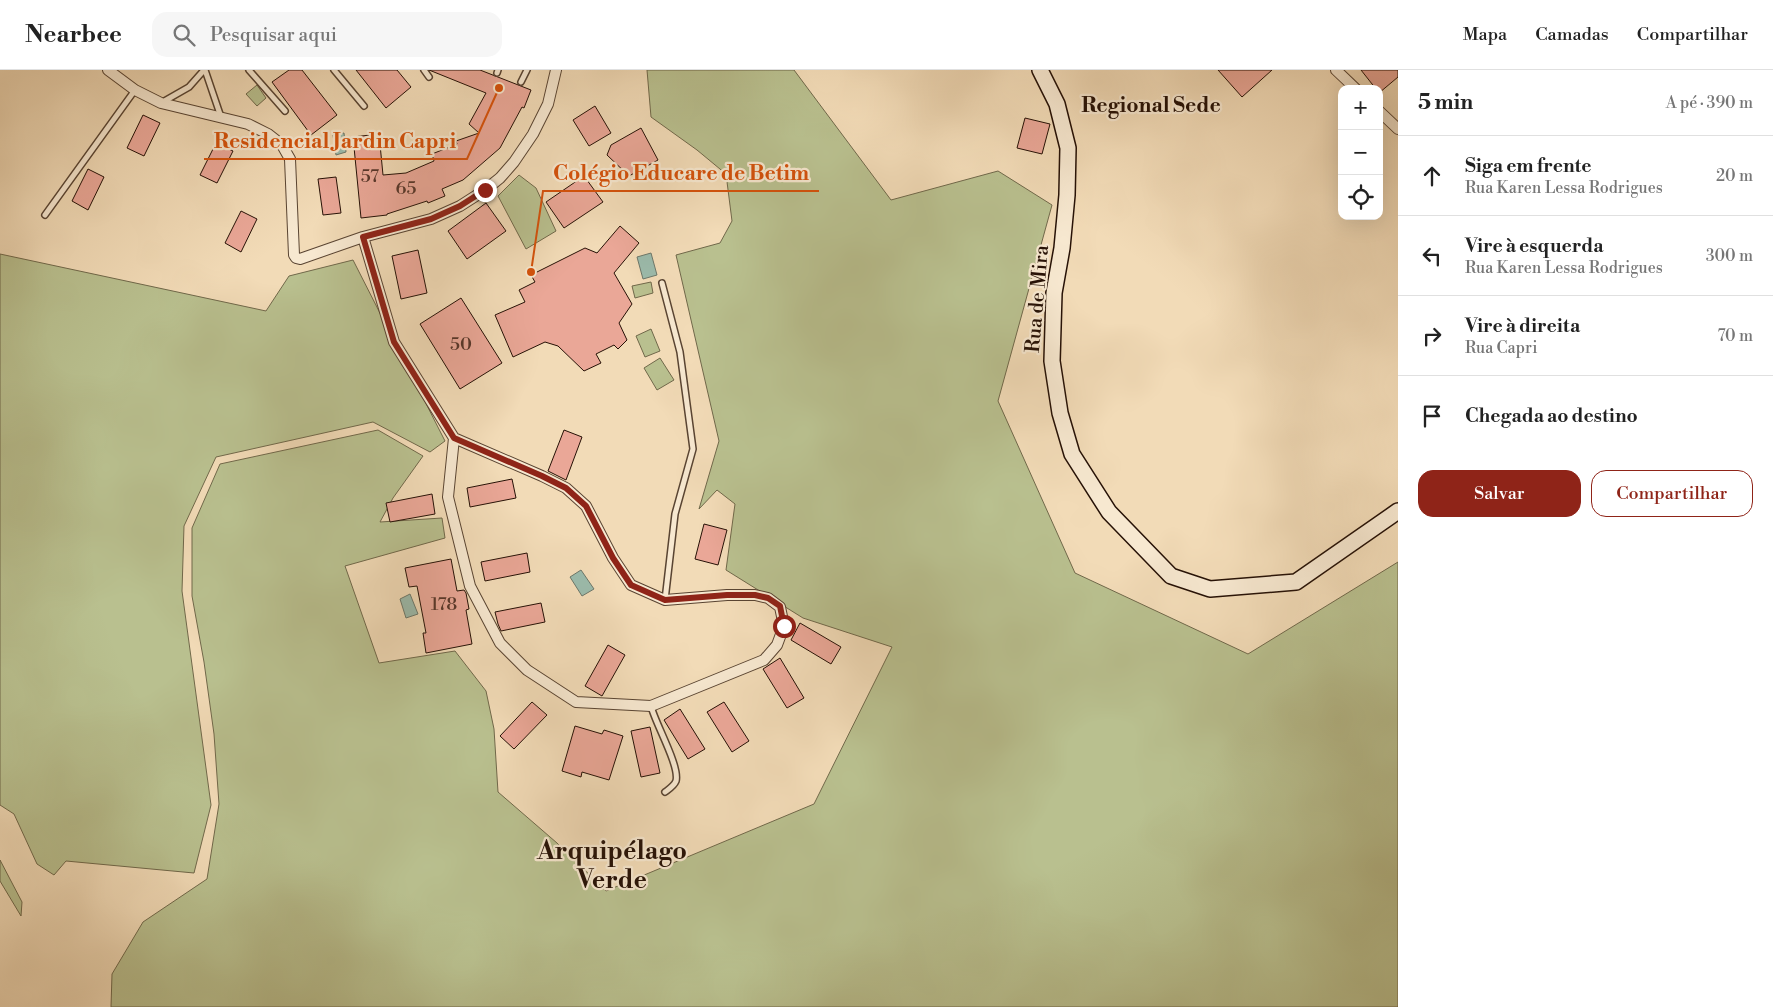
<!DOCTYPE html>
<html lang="pt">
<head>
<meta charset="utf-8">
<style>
	:root { --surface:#fff; --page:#f6f6f6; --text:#222; --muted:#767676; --line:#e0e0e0; --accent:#8f2418 }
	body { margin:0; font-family:"Libre Bodoni",serif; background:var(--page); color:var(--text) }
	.controls { position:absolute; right:15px; top:15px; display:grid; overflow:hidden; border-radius:10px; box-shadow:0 5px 20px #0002 }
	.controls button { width:45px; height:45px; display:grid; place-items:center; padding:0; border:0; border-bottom:1px solid var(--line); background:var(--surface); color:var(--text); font:25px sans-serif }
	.stop { position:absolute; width:15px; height:15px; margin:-11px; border:4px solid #8f2418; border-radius:50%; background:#fff }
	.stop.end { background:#8f2418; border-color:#fff; box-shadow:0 1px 5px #0008 }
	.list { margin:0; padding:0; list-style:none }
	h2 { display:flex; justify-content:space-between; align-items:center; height:65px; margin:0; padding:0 20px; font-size:21px }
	h2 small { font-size:16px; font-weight:400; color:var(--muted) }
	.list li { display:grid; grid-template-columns:32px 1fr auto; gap:15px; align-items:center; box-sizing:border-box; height:80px; padding:0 20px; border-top:1px solid var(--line) }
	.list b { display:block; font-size:19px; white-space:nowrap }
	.list p { margin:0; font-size:16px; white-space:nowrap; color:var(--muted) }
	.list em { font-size:16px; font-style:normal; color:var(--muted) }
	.actions { display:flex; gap:10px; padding:15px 20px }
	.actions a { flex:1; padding:11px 0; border:1px solid var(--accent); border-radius:15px; text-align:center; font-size:18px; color:var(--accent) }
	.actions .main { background:var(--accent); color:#fff }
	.icon { flex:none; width:28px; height:28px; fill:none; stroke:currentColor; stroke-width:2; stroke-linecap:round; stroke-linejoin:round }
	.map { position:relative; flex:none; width:1398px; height:937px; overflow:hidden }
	header { display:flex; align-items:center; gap:30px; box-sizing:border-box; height:70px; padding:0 25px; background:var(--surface); border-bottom:1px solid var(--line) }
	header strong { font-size:24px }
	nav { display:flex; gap:28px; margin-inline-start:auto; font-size:18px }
	.search { width:350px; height:45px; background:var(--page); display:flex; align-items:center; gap:12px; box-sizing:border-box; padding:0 18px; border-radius:15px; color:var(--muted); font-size:19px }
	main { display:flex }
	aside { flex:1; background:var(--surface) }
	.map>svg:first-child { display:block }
	.green { fill:#b9c08f; stroke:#70684a }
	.water { fill:#9bbbac; stroke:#6c776a }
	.building { fill:#eaa797; stroke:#261106 }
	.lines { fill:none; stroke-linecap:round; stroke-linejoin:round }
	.lane-casing { stroke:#594432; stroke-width:8 }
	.street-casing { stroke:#594432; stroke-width:12 }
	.secondary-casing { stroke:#261106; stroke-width:18 }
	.lane { stroke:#f7e8d0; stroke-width:5 }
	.street { stroke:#f7e8d0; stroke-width:10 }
	.secondary { stroke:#f7e8d0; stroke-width:15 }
	.route { stroke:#8f2418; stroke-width:6 }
	.labels { text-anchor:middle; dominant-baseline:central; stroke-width:4.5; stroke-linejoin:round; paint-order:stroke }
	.number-label { font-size:18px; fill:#57362a }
	.street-label { font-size:20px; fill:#261106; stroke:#f7e8d0 }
	.neighbourhood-label { font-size:21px; font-weight:bold; fill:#261106; stroke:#f7e8d0 }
	.district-label { font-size:25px; font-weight:bold; fill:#261106; stroke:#f7e8d0 }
	.leader { fill:none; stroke:#d5520b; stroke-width:2 }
	.callout-dot { fill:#d5520b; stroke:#f7e8d0; stroke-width:2 }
	.callout-label { font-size:21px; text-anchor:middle; font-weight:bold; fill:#d5520b; stroke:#f7e8d0; stroke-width:4.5; stroke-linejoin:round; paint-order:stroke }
</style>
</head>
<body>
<header>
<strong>Nearbee</strong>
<div class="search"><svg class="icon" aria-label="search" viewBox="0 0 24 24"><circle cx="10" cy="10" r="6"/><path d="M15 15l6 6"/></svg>Pesquisar aqui</div>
<nav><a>Mapa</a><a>Camadas</a><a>Compartilhar</a></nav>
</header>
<main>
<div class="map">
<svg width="1398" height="937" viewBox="0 0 1398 937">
	<rect width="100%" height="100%" fill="#f2dbb7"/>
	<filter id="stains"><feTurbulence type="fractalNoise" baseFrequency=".004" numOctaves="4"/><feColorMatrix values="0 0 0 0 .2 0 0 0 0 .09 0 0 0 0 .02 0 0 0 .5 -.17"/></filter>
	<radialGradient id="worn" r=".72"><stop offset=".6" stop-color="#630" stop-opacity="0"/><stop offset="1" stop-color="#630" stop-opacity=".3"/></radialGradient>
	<!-- green -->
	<path class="green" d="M647 0H794L891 130 998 101 1052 135 998 331 1075 503 1248 584 1398 492V937H111L112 904 143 852 207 809 219 734 214 664 204 592 192 526V458L220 394 378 360 423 386 393 428 380 452 442 448 445 468 345 496 379 593 455 581 486 621 494 659 498 722 557 773 606 821 814 734 892 577 803 548 726 500 735 434 717 420 699 439 719 371 676 185 720 173 732 151 726 104 697 80 651 47Z
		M257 15 266 28 257 36 246 24Z
		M519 105 536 118 556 161 526 179 498 126Z
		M0 184 266 241 289 206 353 190 445 371 430 382 373 352 216 387 184 456 182 521 211 735 194 803 66 791 54 805 37 794 14 744 0 735Z
		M651 212 653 223 635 228 632 216Z
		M651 259 660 281 645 287 636 266Z
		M660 288 674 310 657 320 644 298Z
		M0 790 22 832 21 846 0 811Z"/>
	<!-- water -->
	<path class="water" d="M344 63 346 82 336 85 333 65Z
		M651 183 657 205 643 209 637 187Z
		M581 500 594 519 582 526 570 507Z
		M410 524 418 544 406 548 400 529Z"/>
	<!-- building -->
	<path class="building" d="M289 0H302L337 45 311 65 272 12Z
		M356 0H397L411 17 386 38Z
		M429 0H480L531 20 524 38 522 37 500 78 463 110 442 119 445 126 428 133 427 131 387 144V145L361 148 353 67 379 64 383 105 406 103 434 91 432 84 457 74 456 71 479 63 469 54 486 23Z
		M1218 0H1272L1242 27Z
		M1361 0H1398V7L1379 23V19H1376Z
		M595 36 611 63 589 76 573 50Z
		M143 45 160 53 144 86 127 78Z
		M1025 48 1050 54 1042 84 1017 78Z
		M641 58 658 90 629 106 607 85 611 75Z
		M216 73 233 81 217 113 200 105Z
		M88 99 104 107 88 140 72 131Z
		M584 106 603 132 564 158 546 132Z
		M336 107 341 143 323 145 318 109Z
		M486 133 506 161 467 189 448 161Z
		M241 141 257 149 241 182 225 173Z
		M620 156 639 173 614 203 632 234 619 253 627 270 618 279 614 275 596 284 601 293 584 301 558 276 545 272 513 287 495 245 525 232 519 220 535 212 531 205 585 178 597 183Z
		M418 180 427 223 401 229 392 186Z
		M461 228 502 293 460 319 420 254Z
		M564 360 582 367 566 410 548 401Z
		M512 409 516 428 470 437 467 418Z
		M432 424 435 444 390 452 386 433Z
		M704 454 727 460 718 495 695 489Z
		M527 483 530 502 485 511 481 492Z
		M451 489 457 521 464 520 466 523 469 539 466 540 472 574 426 583 423 563H426L417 516 409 517 405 498Z
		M541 533 545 552 501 561 498 554 495 542Z
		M800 553 841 577 831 594 791 570Z
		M608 575 625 585 602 626 585 616Z
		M780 588 804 628 787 638 763 599Z
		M532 632 547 645 514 679 500 666Z
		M724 632 749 671 732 682 707 642Z
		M680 639 705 679 688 689 664 650Z
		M575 656 602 664 604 660 623 666 609 710 582 702 581 707 562 701Z
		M650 657 660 703 641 707 631 661Z"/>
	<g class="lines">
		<defs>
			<path id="lane" d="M205 0 221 47
				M249 0 285 41
				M334 0 364 36
				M424 0 429 7
				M497 3 498 0
				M521 12 527 0
				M161 33 189 17 204 0
				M45 145 135 20
				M662 213 680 282 693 379 675 444 665 530
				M651 636C655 653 680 696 676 711 674 716 669 719 665 722"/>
			<path id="street" d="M108 0 135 20 161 33 248 54 268 64 282 75 290 89 294 185 296 188 300 189 363 167 431 149 460 136 485 120 500 108 514 92 533 64 548 34 556 0
				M1336 0 1356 19
				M1379 41 1398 59
				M363 167 394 272 454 368 542 406 566 418 586 436 613 488 631 515 665 530 727 525H755L768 528 780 537 784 556 777 575 764 590 651 636 576 632 527 600 500 573 470 516 448 427 454 368"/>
			<path id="secondary" d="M1040 0 1057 34 1068 78 1067 125 1062 178 1054 223 1052 291 1060 343 1072 384 1109 442 1171 506 1210 519 1296 512 1398 441"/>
		</defs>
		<!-- lane casing -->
		<use href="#lane" class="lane-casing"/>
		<!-- street casing -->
		<use href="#street" class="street-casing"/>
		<!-- secondary casing -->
		<use href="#secondary" class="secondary-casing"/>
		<!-- lane -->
		<use href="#lane" class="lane"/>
		<!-- street -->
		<use href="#street" class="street"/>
		<!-- secondary -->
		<use href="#secondary" class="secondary"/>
	</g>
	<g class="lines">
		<!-- route -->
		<path class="route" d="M485 120 460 136 431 149 363 167 394 272 454 368 542 406 566 418 586 436 613 488 631 515 665 530 727 525H755L768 528 780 536 784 556"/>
	</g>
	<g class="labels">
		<!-- number labels -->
		<g class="number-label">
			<text x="370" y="106">57</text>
			<text x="406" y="118">65</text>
			<text x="461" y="274">50</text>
			<text x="444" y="534">178</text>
		</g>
		<!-- street labels -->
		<g class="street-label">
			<text transform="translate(1038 229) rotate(-85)">Rua de Mira</text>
		</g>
		<!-- neighbourhood labels -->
		<g class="neighbourhood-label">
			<text x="1151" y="36">Regional Sede</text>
		</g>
		<!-- district labels -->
		<g class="district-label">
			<text x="612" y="781">Arquipélago<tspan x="612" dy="29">Verde</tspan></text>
		</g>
	</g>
	<!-- callouts -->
	<path class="leader" d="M499 18L467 89H204M531 202L543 121H819"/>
	<g class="callout-dot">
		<circle cx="499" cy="18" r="5"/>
		<circle cx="531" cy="202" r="5"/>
	</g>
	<g class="callout-label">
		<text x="335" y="78">Residencial Jardin Capri</text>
		<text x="681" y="110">Colégio Educare de Betim</text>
	</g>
	<rect width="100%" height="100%" filter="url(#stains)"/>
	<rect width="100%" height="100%" fill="url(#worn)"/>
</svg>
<div class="controls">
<button>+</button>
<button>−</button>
<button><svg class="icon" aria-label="locate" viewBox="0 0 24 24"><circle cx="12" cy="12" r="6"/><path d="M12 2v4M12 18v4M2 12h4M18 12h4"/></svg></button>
</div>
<div class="stop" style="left:784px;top:556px"></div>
<div class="stop end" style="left:485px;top:120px"></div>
</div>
<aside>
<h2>5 min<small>A pé · 390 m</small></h2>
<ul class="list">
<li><svg class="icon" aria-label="ahead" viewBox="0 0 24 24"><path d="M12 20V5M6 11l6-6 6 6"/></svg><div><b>Siga em frente</b><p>Rua Karen Lessa Rodrigues</p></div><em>20 m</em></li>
<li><svg class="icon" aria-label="left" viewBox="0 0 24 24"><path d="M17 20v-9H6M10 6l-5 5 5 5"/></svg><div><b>Vire à esquerda</b><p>Rua Karen Lessa Rodrigues</p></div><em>300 m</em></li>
<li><svg class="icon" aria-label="right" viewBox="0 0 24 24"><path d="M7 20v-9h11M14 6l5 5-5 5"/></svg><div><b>Vire à direita</b><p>Rua Capri</p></div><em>70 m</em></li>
<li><svg class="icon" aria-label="arrive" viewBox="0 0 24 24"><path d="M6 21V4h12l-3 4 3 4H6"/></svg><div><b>Chegada ao destino</b></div></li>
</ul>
<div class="actions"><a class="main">Salvar</a><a>Compartilhar</a></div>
</aside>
</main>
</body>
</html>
